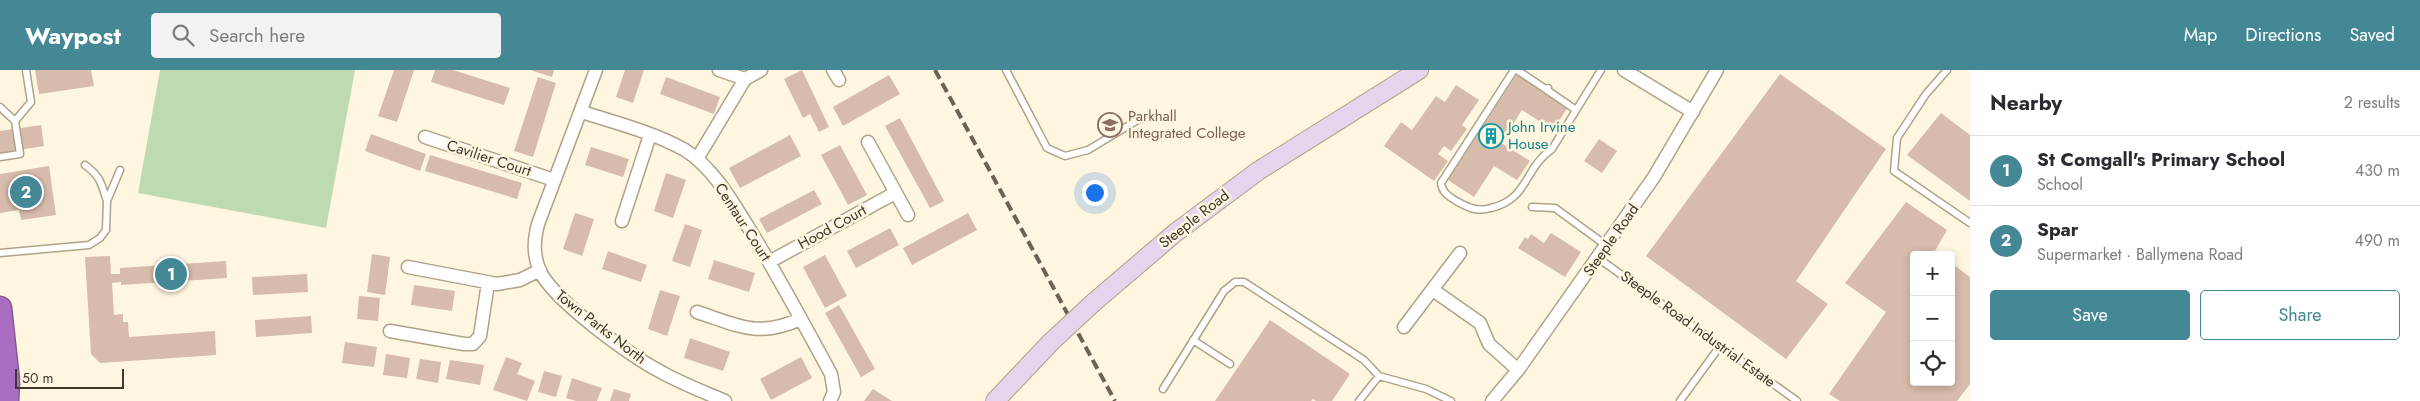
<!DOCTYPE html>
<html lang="en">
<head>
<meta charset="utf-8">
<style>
	:root { --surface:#fff; --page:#f2f2f3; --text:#2b2b33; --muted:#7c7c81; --line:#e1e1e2; --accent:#448896 }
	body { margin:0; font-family:Jost,sans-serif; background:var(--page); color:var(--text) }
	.controls { position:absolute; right:15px; bottom:15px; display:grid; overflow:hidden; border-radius:5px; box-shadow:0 2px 8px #0003 }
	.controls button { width:45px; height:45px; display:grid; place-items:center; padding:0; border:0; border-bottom:1px solid var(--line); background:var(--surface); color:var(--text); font:25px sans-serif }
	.scale { position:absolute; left:15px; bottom:12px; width:109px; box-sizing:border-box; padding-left:5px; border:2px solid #3e392e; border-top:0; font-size:14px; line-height:18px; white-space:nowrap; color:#3e392e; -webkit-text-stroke:4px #fff6df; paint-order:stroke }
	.you { position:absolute; left:1094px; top:122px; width:18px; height:18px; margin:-12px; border:4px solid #fff; border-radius:50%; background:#1a73e8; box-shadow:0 0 0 8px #1a73e833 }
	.badge { display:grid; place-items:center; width:32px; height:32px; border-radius:50%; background:var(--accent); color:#fff; font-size:16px; font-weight:700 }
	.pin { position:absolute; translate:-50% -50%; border:2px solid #fff; box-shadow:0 1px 5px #0006 }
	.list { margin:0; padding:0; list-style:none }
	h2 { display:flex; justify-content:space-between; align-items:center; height:65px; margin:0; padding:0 20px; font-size:21px }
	h2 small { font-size:16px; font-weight:400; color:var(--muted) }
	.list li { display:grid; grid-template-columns:32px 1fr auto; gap:15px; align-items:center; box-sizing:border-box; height:70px; padding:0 20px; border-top:1px solid var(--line) }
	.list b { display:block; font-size:19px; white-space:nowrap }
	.list p { margin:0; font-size:16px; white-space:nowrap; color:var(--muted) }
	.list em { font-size:16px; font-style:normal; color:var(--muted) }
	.actions { display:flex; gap:10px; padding:15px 20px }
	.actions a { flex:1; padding:11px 0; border:1px solid var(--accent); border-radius:5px; text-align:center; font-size:18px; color:var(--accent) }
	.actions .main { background:var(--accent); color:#fff }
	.icon { flex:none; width:28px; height:28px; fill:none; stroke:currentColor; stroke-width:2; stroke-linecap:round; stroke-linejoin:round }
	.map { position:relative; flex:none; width:1970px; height:331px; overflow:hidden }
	header { display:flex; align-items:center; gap:30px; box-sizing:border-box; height:70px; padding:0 25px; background:var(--accent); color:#fff }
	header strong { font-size:24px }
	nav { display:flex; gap:28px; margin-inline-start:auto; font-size:18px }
	.search { width:350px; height:45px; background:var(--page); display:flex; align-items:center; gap:12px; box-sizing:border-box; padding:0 18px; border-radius:5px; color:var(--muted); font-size:19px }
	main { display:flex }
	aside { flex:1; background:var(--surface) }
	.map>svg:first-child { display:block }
	.green { fill:#bedab2 }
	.building { fill:#d7bbab }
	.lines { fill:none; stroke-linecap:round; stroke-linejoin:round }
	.lane-casing { stroke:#aea388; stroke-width:9 }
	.street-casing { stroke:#aea388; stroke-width:15 }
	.secondary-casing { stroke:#aea388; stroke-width:20 }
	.highway-casing { stroke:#855b8e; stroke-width:25 }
	.lane { stroke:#fff; stroke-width:6 }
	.street { stroke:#fff; stroke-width:12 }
	.secondary { stroke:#e6d3ed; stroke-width:18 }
	.highway { stroke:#ab6dc2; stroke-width:22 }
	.rail { stroke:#696355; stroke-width:4; stroke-dasharray:10 5; stroke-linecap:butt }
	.secondary-bridge-casing { stroke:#aea388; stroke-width:20; stroke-linecap:butt }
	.secondary-bridge { stroke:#e6d3ed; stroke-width:18 }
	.labels { text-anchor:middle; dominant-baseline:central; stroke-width:5; stroke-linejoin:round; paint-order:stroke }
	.education-label { font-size:15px; fill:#785e54; stroke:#fff6df; text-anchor:start }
	.culture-label { font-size:15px; fill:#0d838f; stroke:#fff6df; text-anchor:start }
	.street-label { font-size:15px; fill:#3e392e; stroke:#fff6df }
</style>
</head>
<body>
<header>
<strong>Waypost</strong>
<div class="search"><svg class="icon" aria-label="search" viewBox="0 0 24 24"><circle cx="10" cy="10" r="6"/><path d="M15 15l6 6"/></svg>Search here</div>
<nav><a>Map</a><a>Directions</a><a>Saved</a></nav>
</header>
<main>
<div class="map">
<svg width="1970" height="331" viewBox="0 0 1970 331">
	<rect width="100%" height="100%" fill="#fff6df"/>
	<!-- green -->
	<path class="green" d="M160 0H355L326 158 138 123Z"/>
	<!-- building -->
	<path class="building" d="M35 0H91L94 16 39 24Z
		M394 0H414L397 52 378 46Z
		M435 0H453L510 18 504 35 431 12Z
		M530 0H554L552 7Z
		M625 0H644L633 33 616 27Z
		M802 0 829 57 819 62 810 44 803 48 784 9Z
		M1517 4 1568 37 1553 60 1522 40 1501 73 1530 91 1517 110 1494 96 1474 127 1448 110Z
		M1780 4 1886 79 1796 211 1828 234 1786 289 1646 186Z
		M889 5 900 24 843 56 833 37Z
		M538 7 556 13 533 87 514 81Z
		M666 7 720 27 714 44 660 24Z
		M1456 15 1479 30 1462 55 1467 59 1451 81 1444 76 1438 84 1448 91 1434 111 1384 76 1401 52 1412 60 1436 26 1445 32Z
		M1941 43 1970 65V131L1907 85Z
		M900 48 944 131 930 138 885 56Z
		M41 55 44 76 0 83V61Z
		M371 64 426 84 420 101 365 81Z
		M790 65 801 86 740 118 729 98Z
		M1599 69 1617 81 1602 103 1584 91Z
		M840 75 867 125 848 135 821 85Z
		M591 77 629 89 623 107 585 95Z
		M430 85 522 113 517 129 425 101Z
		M49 96 56 145 21 150 19 140 0 143V104Z
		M666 103 686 110 673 148 654 141Z
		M814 120 822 134 767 163 759 149Z
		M1906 132 1947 160 1935 181 1940 185H1914V312H1951V193L1970 207V314L1957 331H1840L1829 324 1886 242 1845 213Z
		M575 143 594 149 582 186 563 179Z
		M968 143 977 160 912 195 903 178Z
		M685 154 702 160 690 197 672 191Z
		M890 158 899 175 856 198 847 181Z
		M1551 163 1581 182 1565 207 1518 178 1525 167 1528 169 1531 164 1544 173Z
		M608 181 647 195 641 212 602 199Z
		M372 184 390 187 385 225 367 222Z
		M825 185 847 226 825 238 803 197Z
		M110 186 111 204H120V198L226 191 227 208 121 215V212L112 213 114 245 123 244V252H128L129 267 215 261 216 285 100 293 91 284 85 187Z
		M714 190 755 203 749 222 708 209Z
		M307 204 308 222 253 225 252 207Z
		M414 215 455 221 452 241 411 235Z
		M660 220 680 226 667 266 648 259Z
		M359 226 380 228 378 251 357 249Z
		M839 235 875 299 861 307 825 243Z
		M311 246 312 263 256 267 255 250Z
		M1270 250 1350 304 1332 331H1316L1313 329 1311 331H1215Z
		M690 268 730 282 723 301 684 288Z
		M345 272 377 277 374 297 342 293Z
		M386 284 410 288 407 308 383 305Z
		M506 287 522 293 517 304 535 311 527 331 493 320Z
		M801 287 812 308 771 330 760 309Z
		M420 289 441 292 438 313 416 309Z
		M450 290 484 295 480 315 446 309Z
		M544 301 562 306 556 327 538 322Z
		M572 308 602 318 597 331H576L566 328Z
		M614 319 631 324 629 331H610Z
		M873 319 892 331H864Z"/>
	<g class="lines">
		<defs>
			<path id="lane" d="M1006 0 1047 78 1065 86 1088 80 1141 48
				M1514 0 1441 113C1442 123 1450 127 1458 132 1469 138 1478 142 1491 138 1529 129 1524 98 1552 79L1601 0
				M1517 0 1547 20
				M1947 0 1926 24 1897 68 1894 101 1970 153
				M1548 18 1547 20 1576 40
				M0 37 15 51 20 84 0 87
				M15 51 31 32 26 0
				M85 95C101 107 101 113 107 131L120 100
				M1532 137 1555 138 1607 176
				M0 183 89 175 100 168 106 160 107 131
				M1598 188 1797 331
				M1193 270 1230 294
				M1163 319 1224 221 1235 212H1244L1364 290 1379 306 1426 319 1451 331
				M1359 331 1379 306
				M1680 331 1720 276"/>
			<path id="street" d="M596 0 538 154C534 170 533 183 539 199 551 229 632 287 663 303 683 314 704 322 725 331
				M719 0 745 9
				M833 0 839 10
				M1624 0 1693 42
				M582 42C616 53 653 62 685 80 715 99 735 136 753 165 781 211 806 258 831 304L834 322 830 331
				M425 67 554 110
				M868 72 908 145
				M697 89 745 9 761 0
				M622 151 650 65
				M769 192 895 123
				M408 197 497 214 520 210 540 200
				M1433 220 1480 253 1489 274 1518 300
				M697 242C740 256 757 268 801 249
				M1404 257 1460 183
				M390 261 464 274H473L480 266 488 213
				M1492 331 1518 300 1654 107 1717 0"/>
			<path id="secondary" d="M1093 233 1175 163 1258 101 1419 0
				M995 331 1051 272"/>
			<path id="highway" d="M0 238 8 311 7 331"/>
		</defs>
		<!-- lane casing -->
		<use href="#lane" class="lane-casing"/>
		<!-- street casing -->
		<use href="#street" class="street-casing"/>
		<!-- secondary casing -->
		<use href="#secondary" class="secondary-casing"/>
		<!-- highway casing -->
		<use href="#highway" class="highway-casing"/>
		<!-- lane -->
		<use href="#lane" class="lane"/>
		<!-- street -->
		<use href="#street" class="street"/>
		<!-- secondary -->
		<use href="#secondary" class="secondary"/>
		<!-- highway -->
		<use href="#highway" class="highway"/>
		<!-- rail -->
		<path class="rail" d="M935 0 1115 331"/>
		<defs>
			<path id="secondary-bridge" d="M1051 272 1093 233"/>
		</defs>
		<!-- secondary-bridge casing -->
		<use href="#secondary-bridge" class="secondary-bridge-casing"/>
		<!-- secondary-bridge -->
		<use href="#secondary-bridge" class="secondary-bridge"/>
	</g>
	<!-- icons -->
	<defs>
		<symbol id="school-ring" viewBox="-11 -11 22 22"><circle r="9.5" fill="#fff6df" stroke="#8d6e63" stroke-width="1.5"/><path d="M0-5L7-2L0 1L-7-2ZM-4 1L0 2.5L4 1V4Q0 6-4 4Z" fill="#8d6e63"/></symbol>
		<symbol id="building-ring" viewBox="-11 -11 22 22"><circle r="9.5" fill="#fff6df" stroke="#0f9aa8" stroke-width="1.5"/><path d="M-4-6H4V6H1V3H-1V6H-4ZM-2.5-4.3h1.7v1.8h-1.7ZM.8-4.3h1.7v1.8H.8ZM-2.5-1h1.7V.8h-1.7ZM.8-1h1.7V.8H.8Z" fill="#0f9aa8"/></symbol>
	</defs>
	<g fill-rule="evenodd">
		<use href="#school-ring" x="1096" y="41" width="28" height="28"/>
		<use href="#building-ring" x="1477" y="52" width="28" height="28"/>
	</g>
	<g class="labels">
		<!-- education labels -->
		<g class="education-label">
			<text x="1128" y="46">Parkhall<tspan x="1128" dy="17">Integrated College</tspan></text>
		</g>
		<!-- culture labels -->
		<g class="culture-label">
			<text x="1508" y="57">John Irvine<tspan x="1508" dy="17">House</tspan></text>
		</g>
		<!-- street labels -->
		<g class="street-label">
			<text transform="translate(489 88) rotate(18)">Cavilier Court</text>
			<text transform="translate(1194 149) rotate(-38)">Steeple Road</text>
			<text transform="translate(743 152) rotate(57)">Centaur Court</text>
			<text transform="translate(832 157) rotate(-29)">Hood Court</text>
			<text transform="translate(1611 170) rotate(-55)">Steeple Road</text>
			<text transform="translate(601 257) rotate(38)">Town Parks North</text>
			<text transform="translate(1698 259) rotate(36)">Steeple Road Industrial Estate</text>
		</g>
	</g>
</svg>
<div class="controls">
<button>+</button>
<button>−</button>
<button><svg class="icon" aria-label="locate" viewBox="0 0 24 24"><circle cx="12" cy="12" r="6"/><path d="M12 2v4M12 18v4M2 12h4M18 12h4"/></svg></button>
</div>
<div class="scale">50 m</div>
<div class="you"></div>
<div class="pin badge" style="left:171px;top:204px">1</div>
<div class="pin badge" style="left:26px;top:122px">2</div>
</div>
<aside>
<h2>Nearby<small>2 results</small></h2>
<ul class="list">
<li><span class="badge">1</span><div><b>St Comgall's Primary School</b><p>School</p></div><em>430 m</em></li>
<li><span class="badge">2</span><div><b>Spar</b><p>Supermarket · Ballymena Road</p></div><em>490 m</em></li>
</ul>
<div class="actions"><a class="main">Save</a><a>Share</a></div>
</aside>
</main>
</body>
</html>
